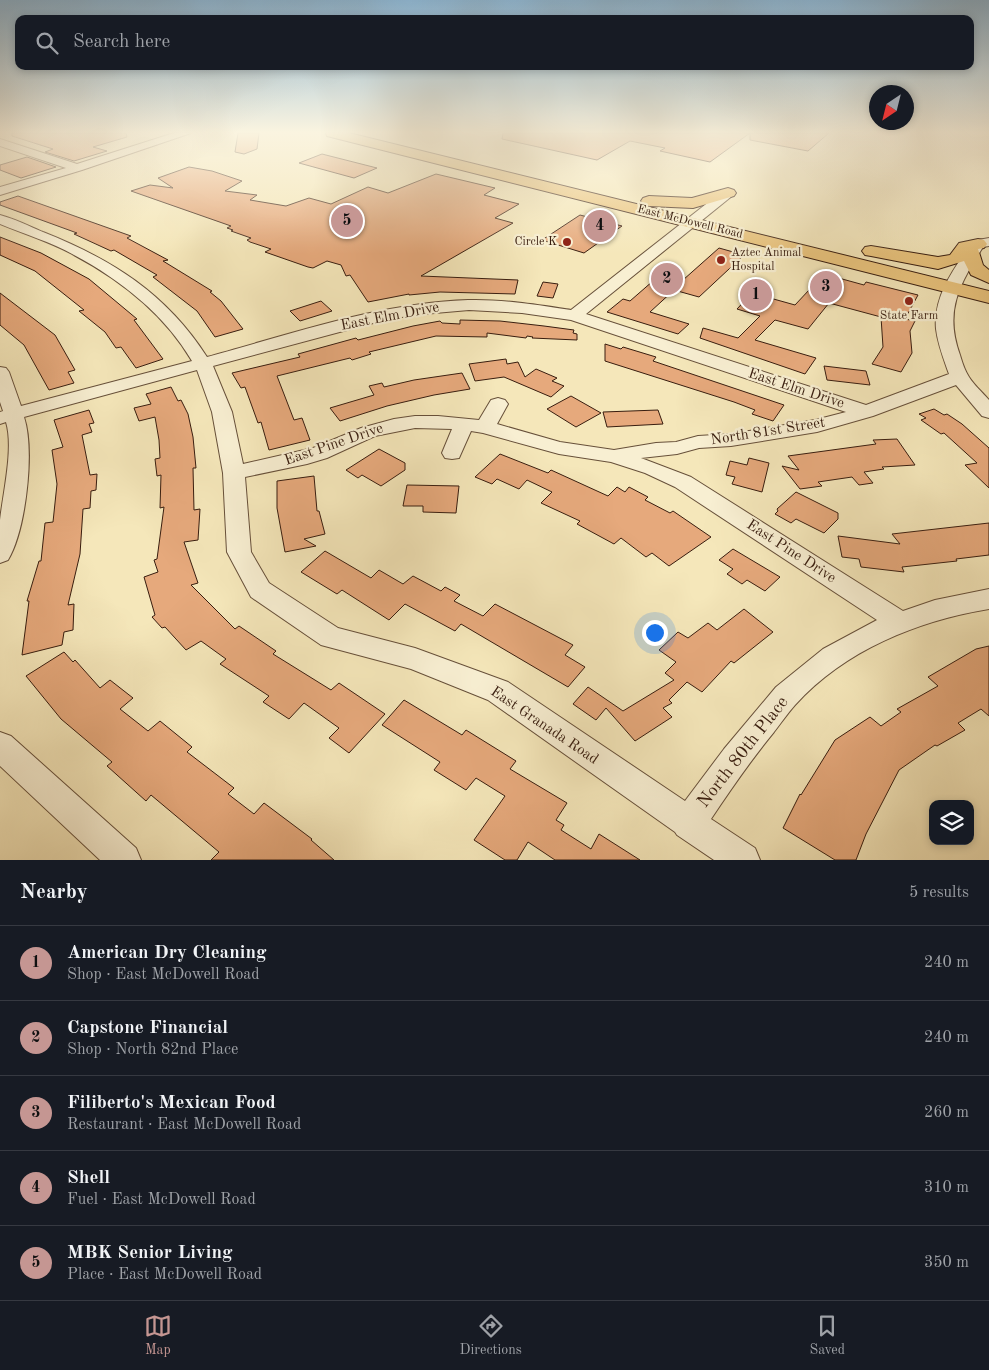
<!DOCTYPE html>
<html lang="en">
<head>
<meta charset="utf-8">
<style>
	:root { --surface:#171b24; --page:#242831; --text:#f1f3f6; --muted:#9ea1a6; --line:#363941; --accent:#c59692 }
	body { margin:0; font-family:"Old Standard TT",serif; background:var(--page); color:var(--text) }
	.controls { position:absolute; right:15px; bottom:15px; display:grid; overflow:hidden; border-radius:10px; box-shadow:0 2px 8px #0003 }
	.controls button { width:45px; height:45px; display:grid; place-items:center; padding:0; border:0; border-bottom:1px solid var(--line); background:var(--surface); color:var(--text); font:25px sans-serif }
	.compass { position:absolute; left:869px; top:85px; width:45px; height:45px; border-radius:50%; background:var(--surface); box-shadow:0 2px 8px #0003; rotate:215deg }
	.you { position:absolute; left:654px; top:632px; width:18px; height:18px; margin:-12px; border:4px solid #fff; border-radius:50%; background:#1a73e8; box-shadow:0 0 0 8px #1a73e833 }
	.badge { display:grid; place-items:center; width:32px; height:32px; border-radius:50%; background:var(--accent); color:#111; font-size:16px; font-weight:700 }
	.pin { position:absolute; translate:-50% -50%; border:2px solid #fff; box-shadow:0 1px 5px #0006 }
	.list { margin:0; padding:0; list-style:none }
	h2 { display:flex; justify-content:space-between; align-items:center; height:65px; margin:0; padding:0 20px; font-size:21px }
	h2 small { font-size:16px; font-weight:400; color:var(--muted) }
	.list li { display:grid; grid-template-columns:32px 1fr auto; gap:15px; align-items:center; box-sizing:border-box; height:75px; padding:0 20px; border-top:1px solid var(--line) }
	.list b { display:block; font-size:19px; white-space:nowrap }
	.list p { margin:0; font-size:16px; white-space:nowrap; color:var(--muted) }
	.list em { font-size:16px; font-style:normal; color:var(--muted) }
	.icon { flex:none; width:28px; height:28px; fill:none; stroke:currentColor; stroke-width:2; stroke-linecap:round; stroke-linejoin:round }
	.map { position:relative; flex:none; width:989px; height:860px; overflow:hidden }
	.search { position:absolute; background:var(--surface); box-shadow:0 2px 8px #0003; left:15px; right:15px; top:15px; height:55px; display:flex; align-items:center; gap:12px; box-sizing:border-box; padding:0 18px; border-radius:10px; color:var(--muted); font-size:19px }
	.sheet { height:440px; background:var(--surface) }
	nav { display:flex; justify-content:space-around; align-items:center; box-sizing:border-box; height:70px; border-top:1px solid var(--line); background:var(--surface); font-size:14px; color:var(--muted) }
	nav a { display:grid; justify-items:center; gap:2px }
	nav .on { color:var(--accent) }
	.map>svg:first-child { display:block }
	.building { fill:#e6a97c; stroke:#381d0f }
	.lines { fill:none; stroke-linecap:round; stroke-linejoin:round }
	.minor-casing { stroke:#67503a; stroke-width:2 }
	.major-casing { stroke:#381d0f; stroke-width:2 }
	.minor { fill:#f8efd2; fill-rule:evenodd }
	.major { fill:#eac47d; fill-rule:evenodd }
	.poi-dot { fill:#8f2418; stroke:#f8efd2; stroke-width:2 }
	.labels { text-anchor:middle; dominant-baseline:central; stroke-width:4.5; stroke-linejoin:round; paint-order:stroke }
	.far-street-label { font-size:12px; fill:#381d0f; stroke:#f8efd2 }
	.far-poi-label { font-size:12px; fill:#381d0f; stroke:#f8efd2; text-anchor:end }
	.street-label { font-size:15px; fill:#381d0f; stroke:#f8efd2 }
	.near-street-label { font-size:18px; fill:#381d0f; stroke:#f8efd2 }
</style>
</head>
<body>
<div class="map">
<svg width="989" height="860" viewBox="0 0 989 860">
	<rect width="100%" height="100%" fill="#f5e7ba"/>
	<filter id="stains"><feTurbulence type="fractalNoise" baseFrequency=".004" numOctaves="4"/><feColorMatrix values="0 0 0 0 .2 0 0 0 0 .09 0 0 0 0 .02 0 0 0 .5 -.17"/></filter>
	<radialGradient id="worn" r=".72"><stop offset=".6" stop-color="#630" stop-opacity="0"/><stop offset="1" stop-color="#630" stop-opacity=".3"/></radialGradient>
	<!-- building -->
	<path class="building" d="M12 133H126L127 137 93 147 107 151 74 161 45 152 53 149 12 136Z
		M238 133H259L257 149 244 154 235 152Z
		M503 133H750L710 162 660 151 665 148 630 141 597 160 502 139Z
		M750 133H829L808 151 750 140Z
		M322 154 377 168 354 178 299 163Z
		M27 157 56 167 21 178 0 170V165Z
		M189 167 212 171 242 181 225 191 257 195 250 200 286 206 309 198 331 204 368 187 388 193 436 174 495 188 484 195 519 204 495 218 513 223 421 276 518 280 515 294 440 292 409 295V294L368 302 350 275 346 276 341 265 327 261 313 268 308 267 265 252 271 249 250 242 247 240 251 238 231 231 233 230 227 228 231 226 131 191 150 185 173 188 158 178Z
		M18 196 131 236 127 238 168 260 163 261 212 291 210 292 221 301 243 329 215 337 197 311 153 277 157 275 114 250 111 251 74 234 77 233 0 205V202Z
		M580 215 622 226 584 253 542 240Z
		M0 237 41 253 89 279 137 319 134 320 163 359 136 368 121 347 116 348 105 332 79 311 84 310 35 271 0 255Z
		M719 248 744 255 699 297 674 290 650 312 689 324 678 334 607 312 623 299 630 301 661 274 683 280Z
		M824 274 864 285 866 282 918 295 905 319 915 321 910 331 912 353 901 372 872 364 883 347 881 317 829 303 808 329 775 320 755 340 816 358 805 374 700 338 703 328 738 338 760 316 737 309 752 293 795 305Z
		M543 282 558 284 553 298 537 296Z
		M0 293 55 335 75 370 68 372 74 383 49 390 24 345 0 325Z
		M321 301 332 311 300 321 290 311Z
		M460 320 500 321 544 326 574 330 573 333 577 334V340L532 338 533 337 527 336 526 338 487 333V337L436 336 369 352 371 354 352 360 350 358 277 376 294 420 302 418 310 440 269 450 261 422 258 423 245 387 241 388 232 373 300 357 298 354 356 338 358 340 413 326 440 321 442 323 460 324Z
		M605 344 621 349 623 347 656 357 653 361 784 405 773 421 752 414 755 410 734 402 605 361Z
		M506 359 507 364 518 362 525 377 536 369 557 378 552 381 564 386 551 397 504 377 475 381 469 364Z
		M824 366 866 371 870 385 827 380Z
		M462 373 470 389 434 395 387 406 340 421 330 408 374 395 369 386 382 383 384 387 414 380Z
		M171 387 178 401 181 400 188 414 193 437 196 468H193L194 510 200 509 198 540 184 542 198 583 191 585 235 629 239 626 276 651 273 654 331 690 339 683 385 714 349 753 329 738 339 728 304 703 289 719 263 702 269 696 220 664 226 659 201 641 186 650 165 627 162 628 152 617 155 615 144 577 158 572 154 560 157 559 164 507 160 508 161 475 157 476 155 459 160 458 159 440 155 417 139 421 134 408 151 404 146 394Z
		M571 396 601 413 576 427 547 409Z
		M934 409 944 415 947 414 962 424 989 448V488L965 465 977 463 944 433 941 434 921 420 926 418 919 414Z
		M89 410 94 423 89 424 92 432 82 435 90 475 97 474 96 490 91 491 90 508 83 509 80 554 68 605 74 604 73 630 64 632 62 645 22 655 29 601H27L39 561H41L45 523 53 522 57 484 52 450 63 447 54 420Z
		M658 410 663 424 607 427 603 412Z
		M897 439 915 465 882 467 884 469 864 472 873 483 859 485 852 477 818 482 822 486 800 489 782 466 799 470 788 456 876 444 873 440Z
		M379 449 405 463V470L381 486 362 475 358 478 346 470Z
		M500 454 548 473 551 470 608 496 617 487 625 492 629 487 648 497 645 500 670 513 673 511 711 537 669 566 652 553 646 557 621 538 614 544 577 524 580 521 541 503 552 492 527 480 519 489 497 479 492 484 475 477Z
		M749 458 769 463 762 492 732 484 735 477 726 475 730 461 747 465Z
		M314 476 317 511H319L325 534 304 539 316 546 285 552 277 508V481Z
		M407 485 459 486 456 513 423 512V506H403Z
		M796 492 838 513V519L824 533 796 519 791 523 775 514 778 511 777 509Z
		M989 523V555L956 559 957 561 902 567 904 572 861 567 859 559 842 557 838 536 900 544 892 534Z
		M733 549 780 577 765 591 747 580 742 584 727 574 733 569 719 560Z
		M325 551 371 578 379 570 403 584 413 576 441 591 445 587 460 595 454 601 483 616 495 604 573 645 565 655 585 667 568 687 461 624 455 631 405 604 389 620 342 590 337 594 301 572Z
		M744 609 773 632 734 663 731 661 702 692 687 682 669 700 672 703 663 708 672 717 635 741 606 708 596 720 573 704 588 687 623 711 674 680 665 673 676 662 659 650 678 632 688 638 708 623 717 630Z
		M989 646V716L981 709 958 723 965 730 937 746 935 745 899 770 866 834 856 860H835L783 828 800 794 801 795 835 740 870 717 881 726 901 712 897 709 938 686 928 677 976 649Z
		M64 652 73 662 75 660 100 688 110 680 133 698 120 709 148 731 160 721 192 747 187 752 234 788 228 794 254 814 264 803 312 839 311 840 334 860H211L219 852 151 795 146 801 107 766 112 762 61 719 26 676Z
		M404 700 462 735 466 730 516 761 510 769 567 803 556 820 564 825 561 830 591 849 599 834 640 860H555L528 842 517 860H505L474 840 505 796 476 778 466 790 434 770 440 762 382 725Z"/>
	<g class="lines">
		<defs>
			<path id="minor" d="M174 133H191L82 170 0 195V187L66 168 0 146V139L77 164Z
				M728 189 734 193 732 196 586 314 866 405 949 374C944 360 938 345 936 329 933 296 955 267 973 241L989 238V246L983 247C959 285 944 311 960 355 962 362 965 371 969 377 974 385 982 392 989 400V418L982 416 956 385 873 416 817 432 731 446 699 448 677 454 641 458 691 477 903 611 935 600 989 589V609C917 621 845 650 795 705 787 714 781 723 774 732 751 760 731 789 711 819L755 848 760 860H714L677 835 675 832 488 700 411 669 321 645 251 597 227 552 223 473 212 412 197 370 24 417C35 450 26 530 8 560L0 563C0 548 0 534 0 520 3 493 14 448 6 422L0 424V412L3 411 0 402V367L6 368 9 372 21 406 192 361C165 315 121 280 74 255 51 242 24 234 0 224V215C15 219 29 226 43 232 111 259 166 293 207 357 292 334 379 303 468 300 502 299 537 305 571 310L724 190ZM469 310 522 313 571 320 846 412 815 420 731 434 698 436 676 442 656 443 614 450 560 442 497 424 508 404 505 400 498 398 491 400 479 420 438 416H415L394 419 361 428 313 448 243 464 232 412 213 366 377 322 412 315ZM415 428 452 429 442 453 445 458 452 459 459 458 471 431 483 433 559 454 611 462 645 473 675 487 877 620 823 649 776 687 724 749 685 801 508 682 415 648 338 628 269 583 251 552 245 477 307 464 327 458 375 436Z
				M0 732 11 736 136 848 141 860H100L0 766Z"/>
			<path id="major" d="M326 133H349L989 291V303L327 136Z
				M728 188 734 190 736 193 734 196 693 208 649 206 643 204 641 201 643 198 649 196 692 198Z
				M978 239 984 240 987 244 984 248 978 249 983 265 989 270V283L971 275 964 261 938 269 871 256 865 255 862 251 865 247 871 246 938 257 950 255 959 243Z"/>
		</defs>
		<!-- minor casing -->
		<use href="#minor" class="minor-casing"/>
		<!-- major casing -->
		<use href="#major" class="major-casing"/>
		<!-- minor -->
		<use href="#minor" class="minor"/>
		<!-- major -->
		<use href="#major" class="major"/>
	</g>
	<!-- sky -->
	<linearGradient id="sky" x2="0" y2="1"><stop stop-color="#8cb7d6"/><stop offset="0.52" stop-color="#faf4e0"/><stop offset="1" stop-color="#faf4e0" stop-opacity="0"/></linearGradient>
	<rect width="989" height="254" fill="url(#sky)"/>
	<!-- markers -->
	<g class="poi-dot">
		<circle cx="567" cy="242" r="5"/>
		<circle cx="721" cy="260" r="5"/>
		<circle cx="909" cy="301" r="5"/>
	</g>
	<g class="labels">
		<!-- far-street labels -->
		<g class="far-street-label">
			<text transform="translate(690 222) rotate(14)">East McDowell Road</text>
		</g>
		<!-- far-poi labels -->
		<g class="far-poi-label">
			<text x="557" y="242">Circle K</text>
			<text x="731" y="253" text-anchor="start">Aztec Animal<tspan x="731" dy="14">Hospital</tspan></text>
			<text x="909" y="316" text-anchor="middle">State Farm</text>
		</g>
		<!-- street labels -->
		<g class="street-label">
			<text transform="translate(390 317) rotate(-11)">East Elm Drive</text>
			<text transform="translate(796 389) rotate(18)">East Elm Drive</text>
			<text transform="translate(768 432) rotate(-9)">North 81st Street</text>
			<text transform="translate(334 445) rotate(-19)">East Pine Drive</text>
			<text transform="translate(791 552) rotate(33)">East Pine Drive</text>
			<text transform="translate(544 726) rotate(34)">East Granada Road</text>
		</g>
		<!-- near-street labels -->
		<g class="near-street-label">
			<text transform="translate(743 752) rotate(-52)">North 80th Place</text>
		</g>
	</g>
	<rect width="100%" height="100%" filter="url(#stains)"/>
	<rect width="100%" height="100%" fill="url(#worn)"/>
</svg>
<div class="controls">
<button><svg class="icon" aria-label="layers" viewBox="0 0 24 24"><path d="M12 4l9 5-9 5-9-5zM3 14l9 5 9-5"/></svg></button>
</div>
<svg class="compass" viewBox="-18 -18 36 36"><path d="M0-13l5 13h-10z" fill="#e53935"/><path d="M0 13l5-13h-10z" fill="#9ea1a6"/></svg>
<div class="you"></div>
<div class="pin badge" style="left:756px;top:295px">1</div>
<div class="pin badge" style="left:667px;top:279px">2</div>
<div class="pin badge" style="left:826px;top:287px">3</div>
<div class="pin badge" style="left:600px;top:226px">4</div>
<div class="pin badge" style="left:347px;top:221px">5</div>
<div class="search"><svg class="icon" aria-label="search" viewBox="0 0 24 24"><circle cx="10" cy="10" r="6"/><path d="M15 15l6 6"/></svg>Search here</div>
</div>
<section class="sheet">
<h2>Nearby<small>5 results</small></h2>
<ul class="list">
<li><span class="badge">1</span><div><b>American Dry Cleaning</b><p>Shop · East McDowell Road</p></div><em>240 m</em></li>
<li><span class="badge">2</span><div><b>Capstone Financial</b><p>Shop · North 82nd Place</p></div><em>240 m</em></li>
<li><span class="badge">3</span><div><b>Filiberto's Mexican Food</b><p>Restaurant · East McDowell Road</p></div><em>260 m</em></li>
<li><span class="badge">4</span><div><b>Shell</b><p>Fuel · East McDowell Road</p></div><em>310 m</em></li>
<li><span class="badge">5</span><div><b>MBK Senior Living</b><p>Place · East McDowell Road</p></div><em>350 m</em></li>
</ul>
</section>
<nav>
<a class="on"><svg class="icon" aria-label="map" viewBox="0 0 24 24"><path d="M3 6l6-2 6 2 6-2v14l-6 2-6-2-6 2zM9 4v14M15 6v14"/></svg>Map</a>
<a><svg class="icon" aria-label="directions" viewBox="0 0 24 24"><path d="M12 3l9 9-9 9-9-9zM9 14v-3h6M13 9l2 2-2 2"/></svg>Directions</a>
<a><svg class="icon" aria-label="saved" viewBox="0 0 24 24"><path d="M7 4h10v16l-5-4-5 4z"/></svg>Saved</a>
</nav>
</body>
</html>
